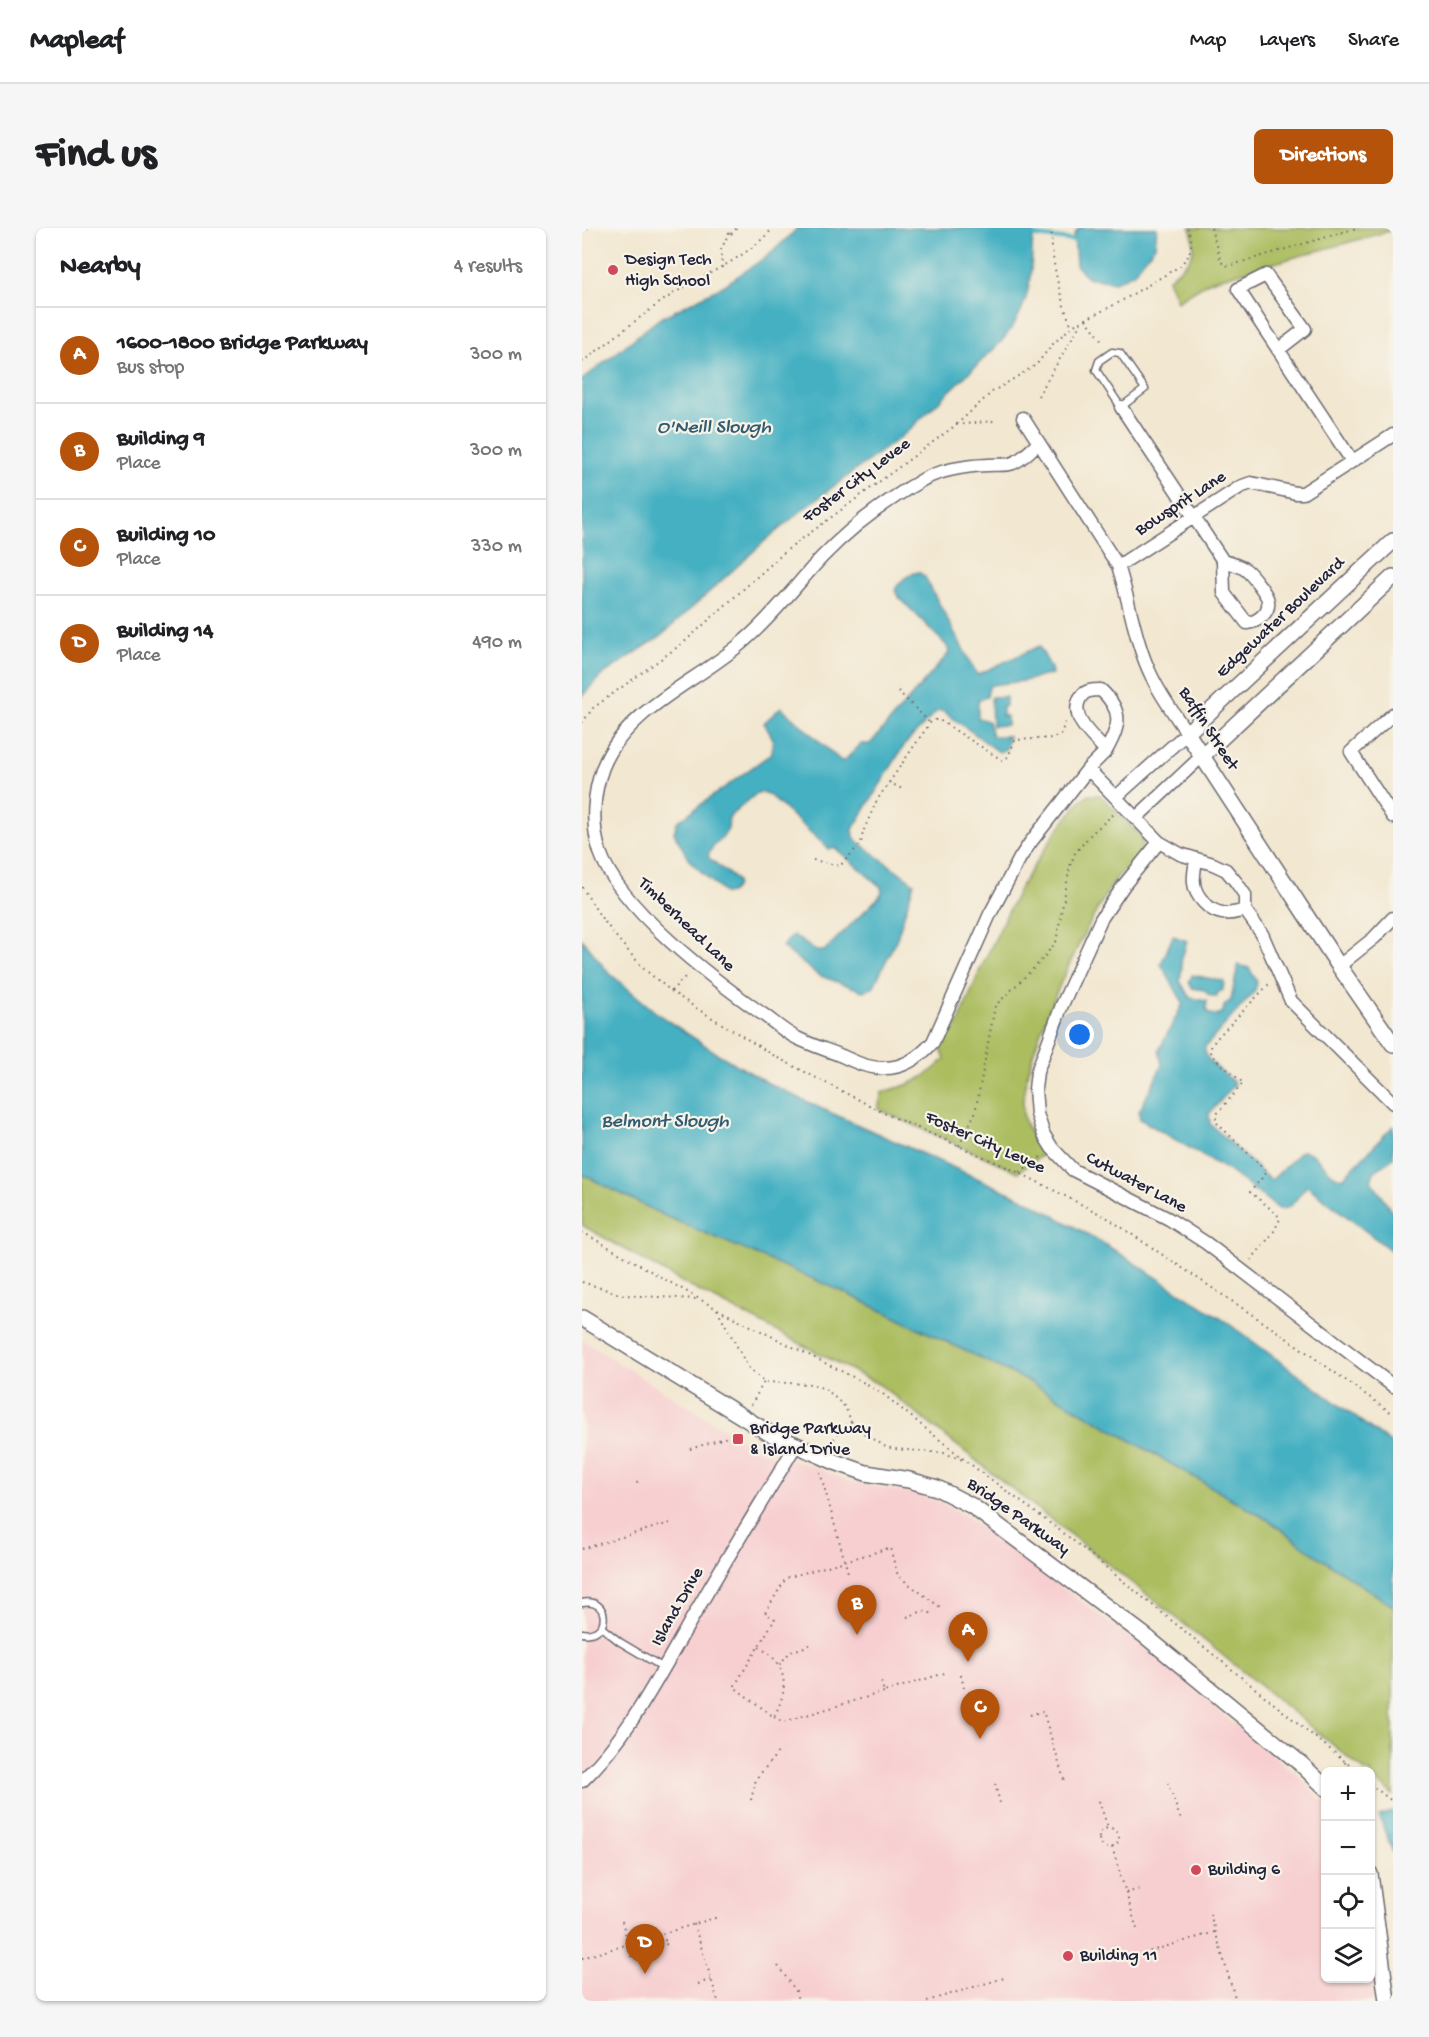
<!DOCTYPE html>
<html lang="en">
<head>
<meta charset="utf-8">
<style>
	:root { --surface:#fff; --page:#f6f6f6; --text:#202124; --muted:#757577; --line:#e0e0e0; --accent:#b45309 }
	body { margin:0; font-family:"Gochi Hand",sans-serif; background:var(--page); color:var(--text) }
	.controls { position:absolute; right:18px; bottom:18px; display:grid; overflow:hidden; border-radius:9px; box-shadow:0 2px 4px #0004 }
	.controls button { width:54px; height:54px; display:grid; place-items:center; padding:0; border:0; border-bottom:2px solid var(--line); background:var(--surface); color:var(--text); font:30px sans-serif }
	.you { position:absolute; left:498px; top:807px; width:21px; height:21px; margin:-15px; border:4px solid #fff; border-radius:50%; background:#1a73e8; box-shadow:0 0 0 9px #1a73e833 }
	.badge { display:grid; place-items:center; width:39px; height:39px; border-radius:50%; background:var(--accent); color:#fff; font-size:20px; font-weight:700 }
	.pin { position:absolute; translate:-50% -50px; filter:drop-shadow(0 2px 3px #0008) }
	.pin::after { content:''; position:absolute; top:32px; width:21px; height:18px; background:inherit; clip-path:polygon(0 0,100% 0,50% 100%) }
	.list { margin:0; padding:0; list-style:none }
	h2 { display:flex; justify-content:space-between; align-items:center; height:78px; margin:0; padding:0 24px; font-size:26px }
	h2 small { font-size:20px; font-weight:400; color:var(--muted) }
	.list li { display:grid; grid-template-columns:39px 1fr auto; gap:18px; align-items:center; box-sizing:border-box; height:96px; padding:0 24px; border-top:2px solid var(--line) }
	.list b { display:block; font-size:22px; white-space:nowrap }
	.list p { margin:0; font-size:20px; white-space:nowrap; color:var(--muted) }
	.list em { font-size:20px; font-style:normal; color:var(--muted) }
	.icon { flex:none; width:33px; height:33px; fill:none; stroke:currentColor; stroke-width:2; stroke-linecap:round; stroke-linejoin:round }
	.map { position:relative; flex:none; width:811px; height:1773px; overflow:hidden; border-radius:9px }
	header { display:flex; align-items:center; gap:36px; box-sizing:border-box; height:84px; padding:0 30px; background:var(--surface); border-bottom:2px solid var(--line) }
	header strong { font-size:28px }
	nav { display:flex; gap:33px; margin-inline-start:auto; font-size:21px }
	.intro { display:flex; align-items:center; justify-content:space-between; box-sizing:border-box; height:144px; padding:0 36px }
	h1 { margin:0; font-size:42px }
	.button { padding:15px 27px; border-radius:9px; background:var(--accent); color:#fff; font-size:21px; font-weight:700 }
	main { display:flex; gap:36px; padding:0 36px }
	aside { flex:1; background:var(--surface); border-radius:9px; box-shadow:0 2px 4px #0004 }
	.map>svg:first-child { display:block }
	.built { fill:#f7cfd0 }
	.green { fill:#acbd61; stroke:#67704e; stroke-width:1.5 }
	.water { fill:#44b0c2; stroke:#33697e; stroke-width:1.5 }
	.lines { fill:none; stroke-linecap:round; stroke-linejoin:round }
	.stream { stroke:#44b0c2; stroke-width:4.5 }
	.service-casing { stroke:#6b676f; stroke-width:9 }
	.minor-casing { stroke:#6b676f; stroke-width:15 }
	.tertiary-casing { stroke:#6b676f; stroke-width:18 }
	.path { stroke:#6b676f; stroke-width:2; stroke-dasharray:1.5 4.5; stroke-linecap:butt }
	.service { stroke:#fff; stroke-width:6 }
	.minor { stroke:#fff; stroke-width:12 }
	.tertiary { stroke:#fff; stroke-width:15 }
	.poi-dot { fill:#d1495b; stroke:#f7f3e8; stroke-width:2 }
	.labels { text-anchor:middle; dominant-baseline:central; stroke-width:4.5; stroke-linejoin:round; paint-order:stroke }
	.poi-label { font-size:18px; fill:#22223b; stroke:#f7f3e8; text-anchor:start }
	.street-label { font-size:18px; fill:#22223b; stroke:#f7f3e8 }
	.water-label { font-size:20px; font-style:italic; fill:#305b71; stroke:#f7f3e8 }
</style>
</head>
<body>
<header>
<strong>Mapleaf</strong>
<nav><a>Map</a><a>Layers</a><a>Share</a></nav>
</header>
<div class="intro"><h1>Find us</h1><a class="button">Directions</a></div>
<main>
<aside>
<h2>Nearby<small>4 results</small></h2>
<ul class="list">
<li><span class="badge">A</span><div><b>1600-1800 Bridge Parkway</b><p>Bus stop</p></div><em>300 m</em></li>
<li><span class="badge">B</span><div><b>Building 9</b><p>Place</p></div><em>300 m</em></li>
<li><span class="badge">C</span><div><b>Building 10</b><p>Place</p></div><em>330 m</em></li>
<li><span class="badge">D</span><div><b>Building 14</b><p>Place</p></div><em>490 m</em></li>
</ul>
</aside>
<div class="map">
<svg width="811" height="1773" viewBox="0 0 811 1773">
	<rect width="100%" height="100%" fill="#f7f3e8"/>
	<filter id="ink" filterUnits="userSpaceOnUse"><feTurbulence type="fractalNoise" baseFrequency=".0167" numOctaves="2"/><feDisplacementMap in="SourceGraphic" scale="12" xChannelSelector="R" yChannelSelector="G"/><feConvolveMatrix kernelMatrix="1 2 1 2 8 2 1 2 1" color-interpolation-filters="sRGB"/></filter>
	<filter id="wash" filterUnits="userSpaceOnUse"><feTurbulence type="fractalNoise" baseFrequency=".008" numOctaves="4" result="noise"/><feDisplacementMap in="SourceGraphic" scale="24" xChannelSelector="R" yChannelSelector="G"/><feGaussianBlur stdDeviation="1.35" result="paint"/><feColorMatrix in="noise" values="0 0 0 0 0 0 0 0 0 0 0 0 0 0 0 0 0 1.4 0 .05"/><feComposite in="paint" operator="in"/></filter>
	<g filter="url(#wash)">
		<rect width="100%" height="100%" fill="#f2e7d0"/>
		<!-- built -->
		<path class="built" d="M0 1112 177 1223 231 1238 266 1253 333 1266 360 1275 384 1288 598 1447 637 1483 716 1548 743 1576 744 1750H788L789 1743 792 1773H0Z"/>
		<!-- green -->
		<path class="green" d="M608 0H811V2L628 53 595 73 586 51C606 35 618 27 608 0Z
			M507 567H518L561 610 558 630C548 637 538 644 531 655 503 698 431 842 442 891 444 900 457 917 462 926L436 944 296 881 300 864C327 858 343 851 363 831L358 819 365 805 375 798 398 742 438 659 474 604 499 572Z
			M0 946 83 988 255 1061 448 1154 686 1292 735 1328 811 1378V1567L789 1548 788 1544 783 1543 606 1399 298 1157 105 1057 0 997Z"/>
		<!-- water -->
		<path class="water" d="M216 0H452C450 14 450 28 449 42 447 70 436 95 418 115L325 204 224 279 184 312 79 408 20 447 0 468V152L77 91 141 58 187 27Z
			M497 0H575L573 18 552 45 533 54 506 50 494 37 492 7Z
			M337 344 343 349 395 447 457 418 469 440 470 446 442 453 409 457 407 459 405 469 396 472V490L406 493 410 508H427L424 521 417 524 361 483H355L323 516 271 601 272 609 276 614 332 655 315 710 291 760 281 763 236 747 200 719 211 707 234 723H242L297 669 300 664 299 659 253 620 247 621 187 567 181 564 175 565 147 589C146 593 147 596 146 600 143 611 128 616 126 629L154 652C156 659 150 666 143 666L108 633 92 605 95 594 190 525 191 511 182 495 199 479 259 533 263 532 279 516H288L367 425 365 418 315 367 313 362C317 353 328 345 337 344Z
			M409 469H424V478L420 479V488H425V497L410 498Z
			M591 708 605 713 599 734 600 740 598 753 608 770 625 773 624 781 627 786 636 787 641 784 642 778 649 772 656 737 667 740 675 754 673 763 623 819C621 835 644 844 653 856L627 886 628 896 688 952 692 950 719 923C738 922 744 950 761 950L811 898V930L792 944 789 953 811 984V1024L725 958C716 966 711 983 697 981L647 943 558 891 557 884 580 837 577 822 601 775 579 736Z
			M0 711 26 744 77 787 136 826 186 855 236 879 446 973 521 1015 643 1093 811 1217V1378L735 1328 686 1292 448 1154 255 1061 83 988 0 946Z
			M610 747 642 753 641 762 635 765V769L627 767 623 762 610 760 607 755Z
			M809 1584 811 1585V1625L797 1588Z"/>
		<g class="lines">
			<!-- stream -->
			<path class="stream" d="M447 7 496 13 497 11"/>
		</g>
	</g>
	<g filter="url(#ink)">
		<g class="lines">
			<defs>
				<path id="service" d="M530 124 538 125 563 161 539 179 514 142 517 133Z
					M0 1375C29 1369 29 1410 0 1405
					M19 1399 38 1414 82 1440"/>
				<path id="minor" d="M696 122 723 101 684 47 656 61 770 233
					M539 179 641 333C649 335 657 337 664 342 669 346 686 367 686 373 688 385 675 394 665 395L642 365 641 333
					M441 190 536 338C548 374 553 415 570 449 579 468 593 487 605 505L534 569
					M457 215C449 221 440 232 431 235 424 238 413 236 405 237 383 238 362 241 342 251 305 272 270 298 240 329 214 357 192 387 163 412 118 453 45 479 21 539 11 565 9 597 18 624 37 680 131 751 179 785 191 793 202 804 215 810 229 817 245 822 260 828 273 834 286 840 300 840 322 841 338 829 351 814L408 686 438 630 448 615 506 541 524 523C512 509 487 491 498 470 503 462 510 462 519 462 542 484 538 497 524 523
					M536 338 658 259 669 255 714 265H721L811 207
					M811 486 769 524 811 589
					M506 541 577 614 598 626 631 636 644 642 654 654 663 667V682L680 706 709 773 811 875
					M554 590 620 528
					M577 614 542 657 519 691 480 777 455 844 453 861 455 886 462 907 470 920 491 942 587 991 624 1015 811 1158
					M614 632C613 639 611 648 612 655 613 668 627 683 640 685 648 687 655 684 663 682
					M757 738 792 710 811 690
					M0 1553C50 1505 80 1441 115 1382 147 1326 181 1272 214 1217"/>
				<path id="tertiary" d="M811 313 605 505 757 738 811 816
					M620 528 811 349
					M0 1090 187 1205 253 1234 284 1245 327 1252 355 1260 390 1278 562 1407 719 1536 744 1560
					M788 1646 805 1773"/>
			</defs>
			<!-- service casing -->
			<use href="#service" class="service-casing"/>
			<!-- minor casing -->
			<use href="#minor" class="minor-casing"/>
			<!-- tertiary casing -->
			<use href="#tertiary" class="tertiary-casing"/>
			<!-- path -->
			<path class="path" d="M470 0C467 24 479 77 490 98
				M629 0 639 34 646 38 775 0
				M0 5 6 0
				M149 6 155 0
				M140 40 139 22 149 0
				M504 91 521 114
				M0 134C32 111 61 85 94 64 128 43 164 31 191 0
				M456 168 499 95
				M374 197 412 193
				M316 463 348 495
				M0 495 11 480 101 415 205 322 374 197 410 164 454 137 469 118 490 98 536 75 598 38 607 27 609 19V12L606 0
				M307 554 320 561
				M231 632 258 638 279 615 281 604 295 572 348 495 353 492H357L420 532 426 529 433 512 471 510 479 506 484 491
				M0 659 18 688 40 716 62 741 89 763 114 780 196 830 302 885 438 945 524 989 696 1104 811 1186
				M89 763 106 746
				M377 918 393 885 413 778 457 735 474 714 488 638 493 625 510 605 533 585
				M438 944 460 928
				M0 1004 135 1081 279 1153 301 1166 384 1233 488 1310 776 1544
				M669 1032 691 1005 698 991 695 986 668 964 685 944 634 894V887L661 855 629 827C626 820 631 816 635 810L687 756
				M0 1054 41 1067 115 1071
				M135 1081 166 1139 182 1154 230 1156 245 1162 263 1179 272 1199 304 1219 313 1221 362 1225 381 1232
				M169 1177 182 1154
				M248 1216 260 1200 270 1193
				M108 1221 149 1208 153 1202
				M238 1244 267 1348
				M55 1254 56 1258
				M0 1321 91 1294
				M325 1389 341 1383 352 1386
				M228 1417 208 1424 197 1437C206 1457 201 1470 192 1489L152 1459 193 1391 183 1385 204 1350 308 1320 316 1348 358 1379
				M177 1419 189 1427 197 1437
				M379 1447 382 1460
				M299 1454 302 1464 366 1444
				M448 1487 461 1483 483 1555
				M192 1489 201 1494 302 1464
				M763 1534 765 1544
				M586 1555 598 1590
				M413 1556 418 1575
				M788 1556 811 1574
				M169 1572 174 1551 197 1523
				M517 1573 526 1600
				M517 1610a10 10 0 1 1 20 0a10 10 0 1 1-20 0Z
				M530 1619 555 1701
				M544 1665 561 1660
				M628 1686 654 1773
				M40 1693 49 1729
				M112 1696 136 1773
				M562 1725 633 1704
				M49 1727 85 1716 84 1712 70 1716 68 1710
				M0 1730 136 1689
				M196 1738 214 1763 216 1773
				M116 1756 130 1751
				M345 1773 422 1750"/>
			<!-- service -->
			<use href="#service" class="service"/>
			<!-- minor -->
			<use href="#minor" class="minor"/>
			<!-- tertiary -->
			<use href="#tertiary" class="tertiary"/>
		</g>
	</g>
	<!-- markers -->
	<g class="poi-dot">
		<circle cx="31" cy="42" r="6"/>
		<rect x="150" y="1205" width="12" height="12" rx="3"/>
		<circle cx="614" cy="1642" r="6"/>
		<circle cx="486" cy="1728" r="6"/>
	</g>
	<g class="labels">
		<!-- poi labels -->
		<g class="poi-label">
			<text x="43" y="32">Design Tech<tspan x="43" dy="21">High School</tspan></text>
			<text x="168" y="1201">Bridge Parkway<tspan x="168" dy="21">&amp; Island Drive</tspan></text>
			<text x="626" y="1642">Building 6</text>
			<text x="498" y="1728">Building 11</text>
		</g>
		<!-- street labels -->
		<g class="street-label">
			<text transform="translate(275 253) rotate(-37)">Foster City Levee</text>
			<text transform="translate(599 276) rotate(-33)">Bowsprit Lane</text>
			<text transform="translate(699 390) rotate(-43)">Edgewater Boulevard</text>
			<text transform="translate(626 501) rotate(57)">Baffin Street</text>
			<text transform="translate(104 697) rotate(44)">Timberhead Lane</text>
			<text transform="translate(403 915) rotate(24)">Foster City Levee</text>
			<text transform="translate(554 955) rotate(28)">Cutwater Lane</text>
			<text transform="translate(436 1289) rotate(35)">Bridge Parkway</text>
			<text transform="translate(96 1379) rotate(-60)">Island Drive</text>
		</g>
		<!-- water labels -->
		<g class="water-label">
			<text x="132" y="200">O'Neill Slough</text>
			<text x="83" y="894">Belmont Slough</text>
		</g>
	</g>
</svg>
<div class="controls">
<button>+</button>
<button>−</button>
<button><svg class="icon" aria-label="locate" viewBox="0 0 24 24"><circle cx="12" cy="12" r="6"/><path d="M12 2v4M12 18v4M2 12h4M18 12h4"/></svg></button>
<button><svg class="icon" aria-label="layers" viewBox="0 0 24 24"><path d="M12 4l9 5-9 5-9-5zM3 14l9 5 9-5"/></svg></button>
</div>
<div class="you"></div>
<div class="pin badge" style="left:386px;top:1434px">A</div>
<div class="pin badge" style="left:275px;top:1407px">B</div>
<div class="pin badge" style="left:398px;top:1511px">C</div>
<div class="pin badge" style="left:63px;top:1746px">D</div>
</div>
</main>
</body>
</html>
